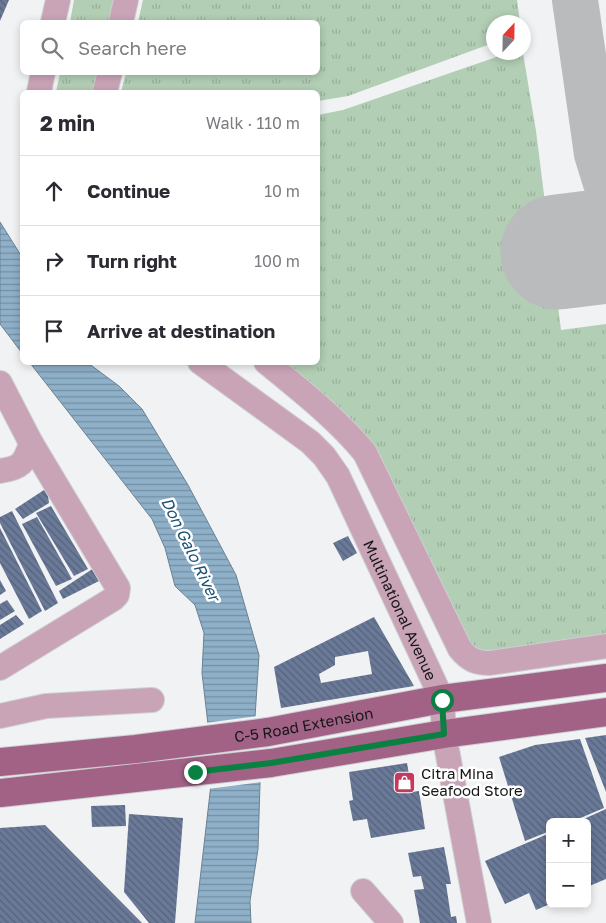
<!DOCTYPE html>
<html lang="en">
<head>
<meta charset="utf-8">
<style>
	:root { --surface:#fff; --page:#f2f2f3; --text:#2b2b33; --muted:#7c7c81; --line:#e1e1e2 }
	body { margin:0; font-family:"Golos Text",sans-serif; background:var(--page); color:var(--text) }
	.controls { position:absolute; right:15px; bottom:15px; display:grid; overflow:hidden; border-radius:8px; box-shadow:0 2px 8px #0003 }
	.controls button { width:45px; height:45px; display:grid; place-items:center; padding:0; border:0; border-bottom:1px solid var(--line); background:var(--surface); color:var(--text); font:25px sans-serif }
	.compass { position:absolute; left:486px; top:15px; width:45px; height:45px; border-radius:50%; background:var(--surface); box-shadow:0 2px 8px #0003; rotate:22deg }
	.stop { position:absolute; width:15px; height:15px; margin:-11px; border:4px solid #0b8043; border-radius:50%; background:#fff }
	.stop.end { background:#0b8043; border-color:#fff; box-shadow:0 1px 5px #0008 }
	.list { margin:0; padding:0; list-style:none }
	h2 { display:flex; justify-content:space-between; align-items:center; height:65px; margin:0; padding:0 20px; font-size:21px }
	h2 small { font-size:16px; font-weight:400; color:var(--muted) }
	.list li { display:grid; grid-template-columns:32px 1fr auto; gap:15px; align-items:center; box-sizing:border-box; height:70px; padding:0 20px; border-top:1px solid var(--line) }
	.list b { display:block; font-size:19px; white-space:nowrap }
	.list em { font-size:16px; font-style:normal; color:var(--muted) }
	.icon { flex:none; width:28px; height:28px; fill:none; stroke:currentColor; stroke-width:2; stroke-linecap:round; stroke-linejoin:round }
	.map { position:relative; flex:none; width:606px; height:923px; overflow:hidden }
	.search { position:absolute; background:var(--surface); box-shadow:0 2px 8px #0003; left:20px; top:20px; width:300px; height:55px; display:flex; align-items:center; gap:12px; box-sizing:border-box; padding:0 18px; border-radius:8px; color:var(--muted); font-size:19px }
	.panel { position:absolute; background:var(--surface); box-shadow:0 2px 8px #0003; left:20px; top:90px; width:300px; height:275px; border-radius:8px }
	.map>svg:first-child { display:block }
	.grass { fill:url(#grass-tufts) }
	.water { fill:url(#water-rules); stroke:#6b8294 }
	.pier { fill:#f0f2f4 }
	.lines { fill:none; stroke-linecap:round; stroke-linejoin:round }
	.taxiway { stroke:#babbbd; stroke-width:46 }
	.runway { stroke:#babbbd; stroke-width:115 }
	.building { fill:url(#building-back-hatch); fill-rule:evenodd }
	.minor-casing { stroke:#cdcfd1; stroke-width:26 }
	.major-casing { stroke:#cdcfd1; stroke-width:30 }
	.minor { stroke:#c9a4b7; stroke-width:24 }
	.major { stroke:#a16286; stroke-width:28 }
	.route { stroke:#0b8043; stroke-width:6 }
	.labels { text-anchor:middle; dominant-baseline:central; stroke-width:5; stroke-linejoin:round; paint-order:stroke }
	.street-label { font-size:15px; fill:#161617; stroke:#fff }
	.poi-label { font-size:15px; fill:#161617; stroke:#fff; text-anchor:start }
	.water-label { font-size:16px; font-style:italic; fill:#1c5174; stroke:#fff }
</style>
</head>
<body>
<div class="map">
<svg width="606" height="923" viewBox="0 0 606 923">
	<defs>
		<pattern id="grass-tufts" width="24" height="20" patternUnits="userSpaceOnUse" patternTransform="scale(1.25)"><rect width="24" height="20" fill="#b2ceb4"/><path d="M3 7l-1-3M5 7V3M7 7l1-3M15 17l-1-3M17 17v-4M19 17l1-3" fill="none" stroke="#98b09a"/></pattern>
		<pattern id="water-rules" width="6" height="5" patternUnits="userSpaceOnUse" patternTransform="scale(1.25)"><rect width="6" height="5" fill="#8fb0c9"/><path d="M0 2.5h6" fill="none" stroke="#748ea2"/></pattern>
		<pattern id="building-back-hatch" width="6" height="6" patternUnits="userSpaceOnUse" patternTransform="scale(1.25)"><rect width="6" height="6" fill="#697997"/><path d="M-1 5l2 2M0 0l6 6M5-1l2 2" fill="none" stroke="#55627a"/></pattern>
	</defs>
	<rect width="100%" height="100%" fill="#f0f2f4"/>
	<!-- grass -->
	<path class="grass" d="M74 0H124L119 22H70Z
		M143 0H517L520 22H494L493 43 348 96 318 101V92H121L126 73 318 72V22H138Z
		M508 53H523L536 131 561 330 606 324V634L481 653 474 650 464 635 376 461 272 363 318 362V115L343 110Z
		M60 73H109L105 92H56Z"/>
	<!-- water -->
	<path class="water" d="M0 222 22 257V353L0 324Z
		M30 363H88L119 386 142 409 188 485 236 575 259 655 255 717 260 783 258 849 250 901 251 923H195L213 767 202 673 204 633 195 605 175 586 165 548 152 519Z"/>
	<!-- pier -->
	<path class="pier" d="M257 716 262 782 208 789 210 767 205 723Z"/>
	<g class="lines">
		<!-- taxiway -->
		<path class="taxiway" d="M575 0 597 154 606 183"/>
		<!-- runway -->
		<path class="runway" d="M558 252 606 246"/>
	</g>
	<!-- building -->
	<path class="building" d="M0 0H9L0 21Z
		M47 488 49 503 23 519 15 509Z
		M51 506 88 569 74 576 36 513Z
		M12 511 58 603 45 611 0 523V517Z
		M37 517 72 579 56 586 22 524Z
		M0 528 42 611 29 619 0 563Z
		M348 536 357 553 343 561 333 543Z
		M97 566 103 579 63 599 59 591Z
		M0 580 6 591 0 595Z
		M7 600 15 611 0 620V604Z
		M16 615 24 624 0 639V625Z
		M374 617 414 686 281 708 274 667ZM368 651 372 674 321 683 319 674 335 665V657Z
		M606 735V792L585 738Z
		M580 739 604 808 571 822H550V831L525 841 499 757 535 745Z
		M407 763 412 792 419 791 425 829 371 838 367 819 353 821 349 801 353 800 349 772Z
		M125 805 126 826 92 827 91 806Z
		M606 809V879L587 887V822H577Z
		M129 814 183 818 175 923H149L124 892Z
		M45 825 142 923H0V828Z
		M550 833V904L536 910 529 893 505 904 485 861Z
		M444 847 451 884H446L451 917 456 916 457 923H420L414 890 424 889 421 876 413 877 408 853Z"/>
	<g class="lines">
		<defs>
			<g id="minor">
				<path d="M53 22 58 0"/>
				<path d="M121 22 126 0"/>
				<path d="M39 92 43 72"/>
				<path d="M105 92 110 72"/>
				<path id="s1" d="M200 362 310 442 324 456 338 476 442 699 444 734 479 923"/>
				<path d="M266 362C301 391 336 418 365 453L460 649C469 660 476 663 490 663L606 646"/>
				<path d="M0 383 31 443 118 588 117 595 113 599 0 668"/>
				<path d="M0 471C21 468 25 463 31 443"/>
				<path d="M0 716 46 706 152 700"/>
				<path d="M363 891 391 923"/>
			</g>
			<g id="major">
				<path id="s2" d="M0 762 136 749 268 732 442 699 606 678"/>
				<path d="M0 793 271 763 444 734 606 712"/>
			</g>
		</defs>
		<!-- minor casing -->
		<use href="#minor" class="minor-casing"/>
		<!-- major casing -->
		<use href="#major" class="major-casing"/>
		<!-- minor -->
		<use href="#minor" class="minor"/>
		<!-- major -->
		<use href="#major" class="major"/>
	</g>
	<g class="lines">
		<!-- route -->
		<path class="route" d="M195 772 271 763 444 734 442 700"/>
	</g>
	<!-- icons -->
	<defs>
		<symbol id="shop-square" viewBox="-11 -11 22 22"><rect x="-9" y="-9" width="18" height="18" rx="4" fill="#c7385e" stroke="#fff"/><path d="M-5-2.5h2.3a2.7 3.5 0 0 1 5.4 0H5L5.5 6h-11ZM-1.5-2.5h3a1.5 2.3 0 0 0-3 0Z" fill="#fff"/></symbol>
	</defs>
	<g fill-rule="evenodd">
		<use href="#shop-square" x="392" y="770" width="25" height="25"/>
	</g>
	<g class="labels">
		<!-- street labels -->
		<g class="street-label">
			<text stroke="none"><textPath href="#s1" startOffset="328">Multinational Avenue</textPath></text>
			<text stroke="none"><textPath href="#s2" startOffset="306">C-5 Road Extension</textPath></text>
		</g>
		<!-- poi labels -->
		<g class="poi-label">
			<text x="421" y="773">Citra Mina<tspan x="421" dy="17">Seafood Store</tspan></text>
		</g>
		<!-- water labels -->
		<g class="water-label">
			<text transform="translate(191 549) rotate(64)">Don Galo River</text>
		</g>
	</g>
</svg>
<div class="controls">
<button>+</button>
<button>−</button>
</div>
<svg class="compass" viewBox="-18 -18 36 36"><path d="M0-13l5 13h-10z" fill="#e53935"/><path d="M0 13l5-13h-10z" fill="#7c7c81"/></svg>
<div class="stop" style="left:442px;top:700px"></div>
<div class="stop end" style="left:195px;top:772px"></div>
<div class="search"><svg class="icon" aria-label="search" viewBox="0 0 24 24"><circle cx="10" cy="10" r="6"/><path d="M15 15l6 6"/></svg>Search here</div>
<section class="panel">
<h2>2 min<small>Walk · 110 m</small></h2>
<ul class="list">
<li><svg class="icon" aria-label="ahead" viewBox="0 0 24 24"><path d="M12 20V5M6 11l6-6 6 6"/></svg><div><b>Continue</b></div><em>10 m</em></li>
<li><svg class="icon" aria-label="right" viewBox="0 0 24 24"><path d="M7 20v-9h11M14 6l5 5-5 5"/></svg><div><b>Turn right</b></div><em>100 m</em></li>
<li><svg class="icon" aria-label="arrive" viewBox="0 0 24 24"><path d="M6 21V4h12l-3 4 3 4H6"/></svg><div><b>Arrive at destination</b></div></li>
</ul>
</section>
</div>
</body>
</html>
